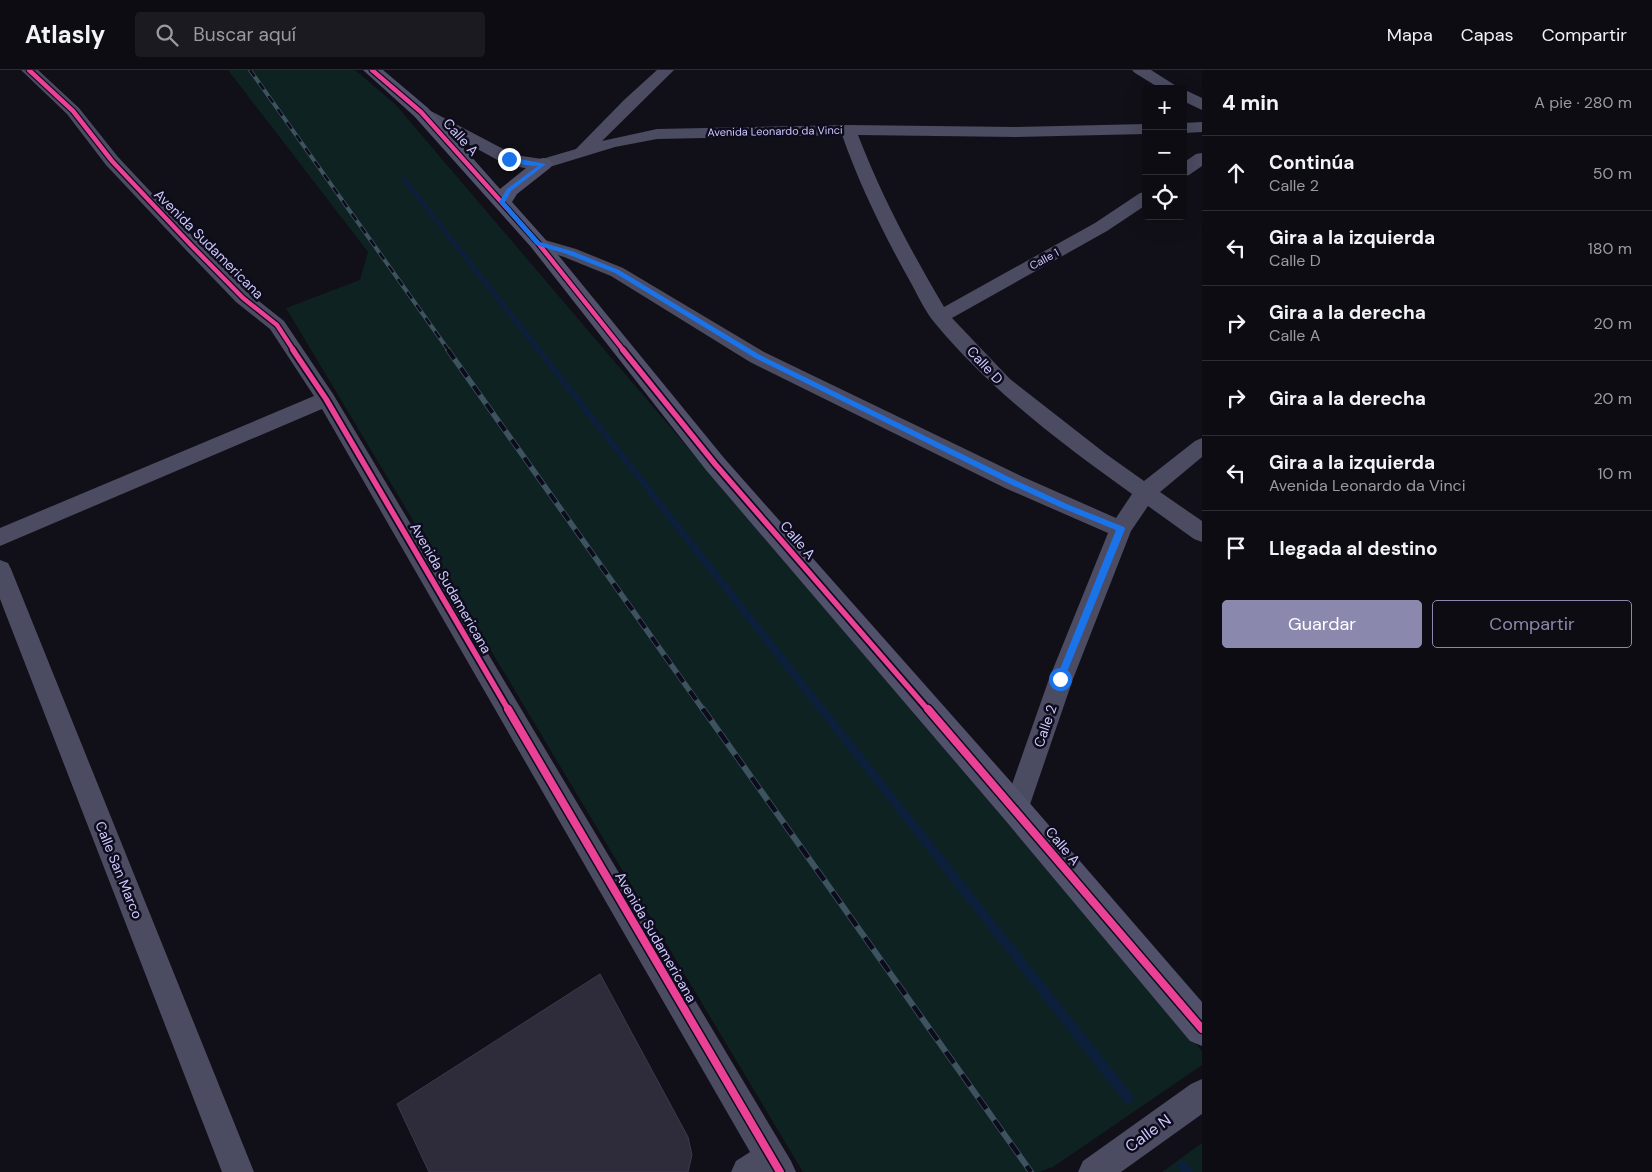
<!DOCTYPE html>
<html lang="es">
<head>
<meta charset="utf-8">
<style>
	:root { --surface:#0d0c12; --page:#1b1a20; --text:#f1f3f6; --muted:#9a9b9f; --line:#2d2c32; --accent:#8b88ad }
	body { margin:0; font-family:"DM Sans",sans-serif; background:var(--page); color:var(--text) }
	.controls { position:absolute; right:15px; top:15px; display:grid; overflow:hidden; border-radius:5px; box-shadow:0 5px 20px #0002 }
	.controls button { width:45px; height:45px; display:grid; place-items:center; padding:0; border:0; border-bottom:1px solid var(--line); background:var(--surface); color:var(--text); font:25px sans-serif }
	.stop { position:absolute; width:15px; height:15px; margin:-11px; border:4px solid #1a73e8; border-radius:50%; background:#fff }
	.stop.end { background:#1a73e8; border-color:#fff; box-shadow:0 1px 5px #0008 }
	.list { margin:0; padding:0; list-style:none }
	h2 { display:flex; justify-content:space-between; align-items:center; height:65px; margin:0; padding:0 20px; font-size:21px }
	h2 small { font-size:16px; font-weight:400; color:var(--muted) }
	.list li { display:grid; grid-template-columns:32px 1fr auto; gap:15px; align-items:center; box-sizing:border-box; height:75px; padding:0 20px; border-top:1px solid var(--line) }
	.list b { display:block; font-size:19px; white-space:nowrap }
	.list p { margin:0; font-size:16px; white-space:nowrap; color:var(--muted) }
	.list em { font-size:16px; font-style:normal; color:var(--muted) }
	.actions { display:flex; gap:10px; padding:15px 20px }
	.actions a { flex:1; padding:11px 0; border:1px solid var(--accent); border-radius:5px; text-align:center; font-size:18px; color:var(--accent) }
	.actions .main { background:var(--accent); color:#fff }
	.icon { flex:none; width:28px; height:28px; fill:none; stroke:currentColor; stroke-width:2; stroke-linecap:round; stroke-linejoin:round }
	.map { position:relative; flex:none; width:1202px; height:1102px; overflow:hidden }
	header { display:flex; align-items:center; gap:30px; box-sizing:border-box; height:70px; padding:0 25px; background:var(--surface); border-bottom:1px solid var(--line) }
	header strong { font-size:24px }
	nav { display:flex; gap:28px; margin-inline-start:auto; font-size:18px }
	.search { width:350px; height:45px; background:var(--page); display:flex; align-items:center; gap:12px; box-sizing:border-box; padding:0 18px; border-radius:5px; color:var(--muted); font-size:19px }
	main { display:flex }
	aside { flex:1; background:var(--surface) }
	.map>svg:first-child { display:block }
	.green { fill:#0f2222 }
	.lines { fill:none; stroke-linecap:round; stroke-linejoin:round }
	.stream { fill:#0d203b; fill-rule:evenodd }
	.building { fill:#2e2c3b; stroke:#3c3a4c }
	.street { fill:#4b4b61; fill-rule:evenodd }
	.secondary { fill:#52516c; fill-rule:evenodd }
	.rail-far2-casing { stroke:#3e5360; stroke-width:4 }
	.rail-far1-casing { stroke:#3e5360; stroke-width:5.5 }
	.rail-casing { stroke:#3e5360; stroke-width:6 }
	.rail-far2 { stroke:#0e0c1c; stroke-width:2.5; stroke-dasharray:8; stroke-linecap:butt }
	.rail-far1 { stroke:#0e0c1c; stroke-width:4; stroke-dasharray:11; stroke-linecap:butt }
	.rail { stroke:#0e0c1c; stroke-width:4.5; stroke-dasharray:14; stroke-linecap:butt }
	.cycleway-far2-casing { stroke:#0e0c1c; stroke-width:7 }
	.cycleway-far1-casing { stroke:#0e0c1c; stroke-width:9 }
	.cycleway-casing { stroke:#0e0c1c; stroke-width:11 }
	.cycleway-far2 { stroke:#ea4096; stroke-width:4.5 }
	.cycleway-far1 { stroke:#ea4096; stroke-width:5.5 }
	.cycleway { stroke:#ea4096; stroke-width:8 }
	.route { fill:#1a73e8 }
	.labels { text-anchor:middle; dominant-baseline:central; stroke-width:5; stroke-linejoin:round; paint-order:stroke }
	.far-street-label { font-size:11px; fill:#ccc8fd; stroke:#0e0c1c }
	.street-label { font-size:14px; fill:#ccc8fd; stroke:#0e0c1c }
	.near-street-label { font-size:16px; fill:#ccc8fd; stroke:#0e0c1c }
</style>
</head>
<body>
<header>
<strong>Atlasly</strong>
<div class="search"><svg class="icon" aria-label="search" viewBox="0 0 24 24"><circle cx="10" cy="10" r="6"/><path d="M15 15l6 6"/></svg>Buscar aquí</div>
<nav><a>Mapa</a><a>Capas</a><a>Compartir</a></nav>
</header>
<main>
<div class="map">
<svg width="1202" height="1102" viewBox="0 0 1202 1102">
	<rect width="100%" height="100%" fill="#111018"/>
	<!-- green -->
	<path class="green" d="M228 0H355L395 34 1202 981V995L1053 1097 1039 1102H803L286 238 360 210 368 182Z
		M1202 1073V1102H1162Z"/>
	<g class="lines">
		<!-- stream -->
		<path class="stream" d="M404 107 406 108 1132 1024 1134 1028 1132 1032 1128 1034 1124 1032 402 110V108Z
			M1183 1090 1187 1092 1193 1102H1180L1177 1096 1179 1092Z"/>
	</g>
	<!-- building -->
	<path class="building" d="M600 904 688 1067 692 1085 688 1102H429L397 1034Z"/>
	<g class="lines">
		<!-- street -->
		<path class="street" d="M21 0H38L79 38 118 87 197 171 250 224 284 251 333 324 791 1091 796 1102H731L736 1091 750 1082 322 339 0 476V458L314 326 270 259 236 232 185 179 106 95 67 44Z
			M657 0H674L602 71 657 59 848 55 1015 57 1146 54V64L1015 67 858 65C881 125 911 181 944 237L1095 153 1140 123 1146 122V135L1107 161 952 248 1010 309 1106 384 1144 411 1195 371 1202 368V387L1160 422 1202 451V472L1194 469 1148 436 1131 461 1073 609 1025 749 1016 752 1007 749 1003 740 1049 609 1108 463 1005 418 750 292 611 206 564 187 532 177 529 173 532 169 538 168 576 179 623 198 764 282 1021 406 1116 448 1132 424C1061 373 990 320 934 252 925 241 918 226 911 213 884 165 860 116 842 65L657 69 615 77 543 99 524 98 503 93 415 45 413 42 415 39H427L515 85 542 89 576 79 624 30Z
			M1132 0H1151L1181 19H1161L1135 3Z
			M1183 19 1202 28V40L1183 31Z
			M1202 52V62L1183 63V53Z
			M1202 83V96L1189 105 1183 106V93L1196 84Z
			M0 490 8 493 11 499 254 1102H222L0 529Z
			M1202 1009V1044L1121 1102H1078L1083 1091 1191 1014Z"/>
		<!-- secondary -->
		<path class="secondary" d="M363 0H383L428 38 500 119 536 90 543 88 550 90 553 94 550 98 517 124 512 132 545 169 724 388 1027 730 1202 932V976L1190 971 1005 750 706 400 531 177 414 46Z"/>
		<defs>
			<path id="rail-far2" d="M250 0 449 281"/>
			<path id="rail-far1" d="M448 280 704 641"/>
			<path id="rail" d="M703 639 1031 1102"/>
		</defs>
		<!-- rail-far2 casing -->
		<use href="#rail-far2" class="rail-far2-casing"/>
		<!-- rail-far1 casing -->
		<use href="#rail-far1" class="rail-far1-casing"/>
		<!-- rail casing -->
		<use href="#rail" class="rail-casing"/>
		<!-- rail-far2 -->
		<use href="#rail-far2" class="rail-far2"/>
		<!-- rail-far1 -->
		<use href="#rail-far1" class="rail-far1"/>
		<!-- rail -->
		<use href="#rail" class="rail"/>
		<defs>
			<path id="cycleway-far2" d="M29 0 73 41 112 91 191 175 243 228 277 255 294 281
				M372 0 421 42 538 173 624 281"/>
			<path id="cycleway-far1" d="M293 280 326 329 509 641
				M623 280 715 394 929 641"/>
			<path id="cycleway" d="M508 639 780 1102
				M928 639 1202 959"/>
		</defs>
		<!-- cycleway-far2 casing -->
		<use href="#cycleway-far2" class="cycleway-far2-casing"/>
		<!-- cycleway-far1 casing -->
		<use href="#cycleway-far1" class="cycleway-far1-casing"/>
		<!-- cycleway casing -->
		<use href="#cycleway" class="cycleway-casing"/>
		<!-- cycleway-far2 -->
		<use href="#cycleway-far2" class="cycleway-far2"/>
		<!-- cycleway-far1 -->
		<use href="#cycleway-far1" class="cycleway-far1"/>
		<!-- cycleway -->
		<use href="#cycleway" class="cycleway"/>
	</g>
	<!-- route -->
	<path class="route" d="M509 87 546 94 511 121 505 132 540 172 572 181 619 200 760 285 1015 410 1067 434 1124 457 1125 459 1063 612H1058L1056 609 1116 460 1062 438 1010 414 755 288 615 203 567 184 536 175 499 132 507 119 538 96 524 95 507 90Z"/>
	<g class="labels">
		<!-- far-street labels -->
		<g class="far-street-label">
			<text transform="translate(775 61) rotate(-1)">Avenida Leonardo da Vinci</text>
			<text transform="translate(1044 189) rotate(-29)">Calle 1</text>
		</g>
		<!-- street labels -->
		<g class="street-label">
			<text transform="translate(461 67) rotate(48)">Calle A</text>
			<text transform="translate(209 174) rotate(45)">Avenida Sudamericana</text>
			<text transform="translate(985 295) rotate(47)">Calle D</text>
			<text transform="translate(798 470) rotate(49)">Calle A</text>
			<text transform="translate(451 518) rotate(60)">Avenida Sudamericana</text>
			<text transform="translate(1045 656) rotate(-71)">Calle 2</text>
			<text transform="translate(1063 776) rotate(50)">Calle A</text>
			<text transform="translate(119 800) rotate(68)">Calle San Marco</text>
			<text transform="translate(656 867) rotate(60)">Avenida Sudamericana</text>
		</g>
		<!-- near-street labels -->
		<g class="near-street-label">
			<text transform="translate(1148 1063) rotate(-36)">Calle N</text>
		</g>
	</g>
</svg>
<div class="controls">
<button>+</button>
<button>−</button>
<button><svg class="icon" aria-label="locate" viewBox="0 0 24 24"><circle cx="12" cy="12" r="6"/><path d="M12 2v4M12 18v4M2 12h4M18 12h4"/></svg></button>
</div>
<div class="stop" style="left:1060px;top:609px"></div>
<div class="stop end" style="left:509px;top:89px"></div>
</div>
<aside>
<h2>4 min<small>A pie · 280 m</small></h2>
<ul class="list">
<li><svg class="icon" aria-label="ahead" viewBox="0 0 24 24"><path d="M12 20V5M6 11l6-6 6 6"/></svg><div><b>Continúa</b><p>Calle 2</p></div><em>50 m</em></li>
<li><svg class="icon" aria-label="left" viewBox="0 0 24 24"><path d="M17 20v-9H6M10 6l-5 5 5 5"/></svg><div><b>Gira a la izquierda</b><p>Calle D</p></div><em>180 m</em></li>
<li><svg class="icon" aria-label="right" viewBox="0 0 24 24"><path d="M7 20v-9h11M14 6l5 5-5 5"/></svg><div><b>Gira a la derecha</b><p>Calle A</p></div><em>20 m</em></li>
<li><svg class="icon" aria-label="right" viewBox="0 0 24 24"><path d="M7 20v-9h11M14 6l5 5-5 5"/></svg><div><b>Gira a la derecha</b></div><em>20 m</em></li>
<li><svg class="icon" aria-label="left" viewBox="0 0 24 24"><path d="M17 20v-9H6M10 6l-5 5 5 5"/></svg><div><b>Gira a la izquierda</b><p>Avenida Leonardo da Vinci</p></div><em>10 m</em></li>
<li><svg class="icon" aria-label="arrive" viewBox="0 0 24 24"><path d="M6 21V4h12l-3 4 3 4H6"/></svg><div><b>Llegada al destino</b></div></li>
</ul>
<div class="actions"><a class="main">Guardar</a><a>Compartir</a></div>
</aside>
</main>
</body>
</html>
